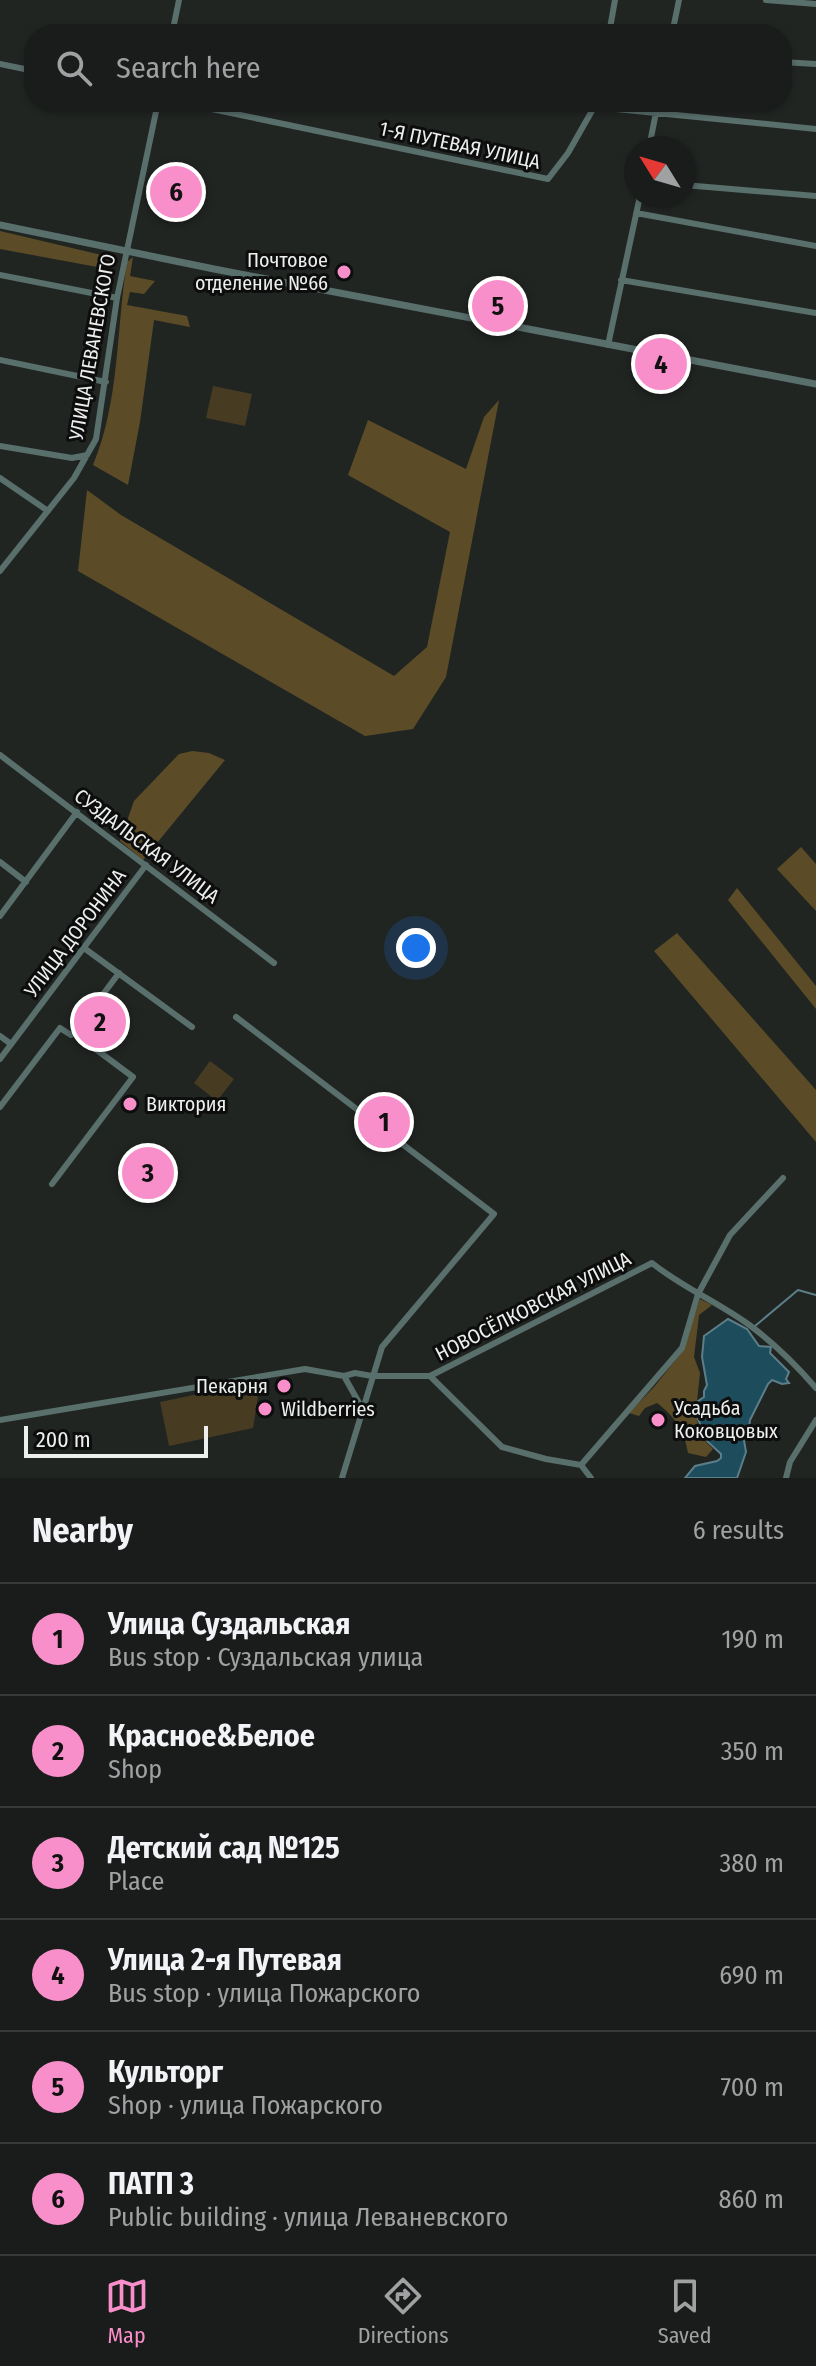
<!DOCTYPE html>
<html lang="en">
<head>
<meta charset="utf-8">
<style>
	:root { --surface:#191c1a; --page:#222523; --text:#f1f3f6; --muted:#9fa1a2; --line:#373a39; --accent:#f98fca }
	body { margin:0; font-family:"Fira Sans Condensed",sans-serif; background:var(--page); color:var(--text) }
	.compass { position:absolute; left:624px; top:136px; width:72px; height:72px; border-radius:50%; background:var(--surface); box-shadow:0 2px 6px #0004; rotate:307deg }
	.scale { position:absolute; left:24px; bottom:20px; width:184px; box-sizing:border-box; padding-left:8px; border:4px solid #ecefed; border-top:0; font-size:22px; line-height:28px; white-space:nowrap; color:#ecefed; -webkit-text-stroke:6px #0c0d0c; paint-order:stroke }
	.you { position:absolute; left:416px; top:948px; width:28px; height:28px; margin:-20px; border:6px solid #fff; border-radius:50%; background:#1a73e8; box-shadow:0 0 0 12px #1a73e833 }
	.badge { display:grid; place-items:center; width:52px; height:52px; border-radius:50%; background:var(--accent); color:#111; font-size:26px; font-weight:700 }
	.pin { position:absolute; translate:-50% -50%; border:4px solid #fff; box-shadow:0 2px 8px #0006 }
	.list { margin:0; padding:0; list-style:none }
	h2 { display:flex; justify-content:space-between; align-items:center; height:104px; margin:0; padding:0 32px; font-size:34px }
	h2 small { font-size:26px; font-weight:400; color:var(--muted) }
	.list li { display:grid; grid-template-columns:52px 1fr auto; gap:24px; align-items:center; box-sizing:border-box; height:112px; padding:0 32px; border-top:2px solid var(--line) }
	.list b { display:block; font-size:30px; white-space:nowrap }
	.list p { margin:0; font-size:26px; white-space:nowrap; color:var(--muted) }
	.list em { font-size:26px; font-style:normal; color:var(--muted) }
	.icon { flex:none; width:44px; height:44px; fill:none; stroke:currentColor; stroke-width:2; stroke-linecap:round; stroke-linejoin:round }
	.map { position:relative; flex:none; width:816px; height:1478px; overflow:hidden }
	.search { position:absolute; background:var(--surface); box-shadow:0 2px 6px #0004; left:24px; right:24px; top:24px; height:88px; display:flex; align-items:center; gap:20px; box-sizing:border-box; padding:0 28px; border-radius:32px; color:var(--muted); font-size:30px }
	.sheet { height:776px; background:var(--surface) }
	nav { display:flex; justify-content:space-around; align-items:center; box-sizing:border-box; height:112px; border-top:2px solid var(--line); background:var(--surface); font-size:22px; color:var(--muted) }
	nav a { display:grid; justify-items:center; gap:4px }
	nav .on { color:var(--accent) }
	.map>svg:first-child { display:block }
	.green { fill:#473c22 }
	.forest { fill:#5b4c27 }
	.water { fill:#1d4d5c; stroke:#5b7e88; stroke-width:2 }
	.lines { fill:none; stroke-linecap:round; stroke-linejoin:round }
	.stream { stroke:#5b7e88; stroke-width:2 }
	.minor { stroke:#596f6c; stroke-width:6 }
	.tertiary { stroke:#596f6c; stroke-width:7 }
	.poi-dot { fill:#f98fca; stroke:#0c0d0c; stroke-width:3 }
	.labels { text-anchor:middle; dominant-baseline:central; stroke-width:6; stroke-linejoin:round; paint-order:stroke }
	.street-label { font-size:20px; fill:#ecefed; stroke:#0c0d0c }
	.poi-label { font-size:20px; fill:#ecefed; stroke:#0c0d0c; text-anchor:start }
</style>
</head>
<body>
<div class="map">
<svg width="816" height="1478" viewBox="0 0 816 1478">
	<rect width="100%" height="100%" fill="#212522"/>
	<!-- green -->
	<path class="green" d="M213 386 252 394 245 426 206 418Z
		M210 1061 234 1079 217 1101 194 1083Z
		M237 1386H246L258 1397 253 1428 169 1446 160 1402Z"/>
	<!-- forest -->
	<path class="forest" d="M0 231 110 257 108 269 0 249Z
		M133 257 130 276 155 281 144 294 130 292 127 305 187 316 190 327 154 320 140 422 128 485 93 465C120 400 116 330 127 262Z
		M499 400 446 677 413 729 365 736 78 571 87 490 121 515 394 676 427 647 450 532 348 475 368 420 466 469 484 417Z
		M192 751 209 753 225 760 143 860 120 841 134 801 179 754Z
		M801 847 816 864V911L777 869Z
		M737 888 816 986V1009L728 900Z
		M677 933 816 1090V1142L654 951Z
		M700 1299 712 1305 699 1315 694 1357 700 1373 696 1410 699 1435 713 1449 706 1457 688 1453C684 1430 675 1417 657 1403L645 1408 639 1416 629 1413 654 1387 682 1352Z"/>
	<!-- water -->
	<path class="water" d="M728 1319 747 1329 759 1346 771 1347 770 1353 789 1372 786 1379 789 1383 782 1384 772 1380 768 1384 750 1420 748 1436 744 1440 746 1452 737 1478H685L695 1466 717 1461 721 1458V1454L707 1441 698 1419 703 1414 697 1407 698 1401 704 1397V1391L707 1385 702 1357 704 1336Z"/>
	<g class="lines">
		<!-- stream -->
		<path class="stream" d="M755 1326 798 1290 816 1295"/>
		<!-- minor -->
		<path class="minor" d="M766 0 816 4
			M172 34 179 0
			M609 34 615 0
			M672 34 679 0
			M782 62 816 64
			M0 64 34 71
			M178 102 548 179 568 153 597 102
			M596 107 816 129
			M649 148 658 102
			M684 185 816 196
			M636 213 816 246
			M0 275 117 298
			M621 280 816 313
			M608 345 640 196
			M0 360 106 382
			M0 446 72 458 87 455
			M0 478 48 511
			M0 571 74 478 96 439 117 298 158 102
			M0 755 274 963
			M0 862 26 882
			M0 916 77 812
			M84 948 192 1027
			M236 1017 494 1214 382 1347 342 1478
			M0 1036 11 1044
			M0 1059 146 865
			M0 1107 60 1028 71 1035 74 1033
			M52 1184 133 1077 74 1033 119 973
			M344 1376 363 1410
			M430 1376 502 1447 546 1459 581 1465 682 1348 698 1294 730 1235 783 1178
			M0 1420 305 1369 344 1376 355 1373 372 1376H430L652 1263C683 1288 720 1303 752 1327 776 1345 797 1366 816 1388
			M581 1465 591 1478
			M786 1478 790 1462 816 1420"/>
		<!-- tertiary -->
		<path class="tertiary" d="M0 225 214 269 816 384"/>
	</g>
	<!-- markers -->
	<g class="poi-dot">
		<circle cx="344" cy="272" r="8"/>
		<circle cx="130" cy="1104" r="8"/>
		<circle cx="284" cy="1386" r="8"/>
		<circle cx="265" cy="1409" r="8"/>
		<circle cx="658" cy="1420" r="8"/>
	</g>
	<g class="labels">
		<!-- street labels -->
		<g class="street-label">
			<text transform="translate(460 145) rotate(12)">1-Я ПУТЕВАЯ УЛИЦА</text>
			<text transform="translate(92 347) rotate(-80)">УЛИЦА ЛЕВАНЕВСКОГО</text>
			<text transform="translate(147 846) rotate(37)">СУЗДАЛЬСКАЯ УЛИЦА</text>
			<text transform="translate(75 933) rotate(-53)">УЛИЦА ДОРОНИНА</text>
			<text transform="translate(533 1306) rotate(-27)">НОВОСЁЛКОВСКАЯ УЛИЦА</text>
		</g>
		<!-- poi labels -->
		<g class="poi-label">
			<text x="328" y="260" text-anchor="end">Почтовое<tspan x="328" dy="23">отделение №66</tspan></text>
			<text x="146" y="1104">Виктория</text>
			<text x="268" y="1386" text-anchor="end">Пекарня</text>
			<text x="674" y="1408">Усадьба<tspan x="674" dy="23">Коковцовых</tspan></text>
			<text x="281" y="1409">Wildberries</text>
		</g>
	</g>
</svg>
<svg class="compass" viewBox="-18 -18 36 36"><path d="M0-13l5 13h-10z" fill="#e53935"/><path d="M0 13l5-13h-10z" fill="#9fa1a2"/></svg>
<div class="scale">200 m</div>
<div class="you"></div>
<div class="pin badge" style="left:384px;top:1122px">1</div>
<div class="pin badge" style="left:100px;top:1022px">2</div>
<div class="pin badge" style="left:148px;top:1173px">3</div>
<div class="pin badge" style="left:661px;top:364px">4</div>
<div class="pin badge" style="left:498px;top:306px">5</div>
<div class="pin badge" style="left:176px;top:192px">6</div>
<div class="search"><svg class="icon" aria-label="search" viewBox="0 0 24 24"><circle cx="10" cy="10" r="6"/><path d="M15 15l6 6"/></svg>Search here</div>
</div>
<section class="sheet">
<h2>Nearby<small>6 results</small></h2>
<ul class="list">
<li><span class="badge">1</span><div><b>Улица Суздальская</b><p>Bus stop · Суздальская улица</p></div><em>190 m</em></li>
<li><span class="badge">2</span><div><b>Красное&amp;Белое</b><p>Shop</p></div><em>350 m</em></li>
<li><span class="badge">3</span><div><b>Детский сад №125</b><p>Place</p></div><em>380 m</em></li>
<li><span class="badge">4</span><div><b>Улица 2-я Путевая</b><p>Bus stop · улица Пожарского</p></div><em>690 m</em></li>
<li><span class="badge">5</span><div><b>Культорг</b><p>Shop · улица Пожарского</p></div><em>700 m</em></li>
<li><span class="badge">6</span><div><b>ПАТП 3</b><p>Public building · улица Леваневского</p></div><em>860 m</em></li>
</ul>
</section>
<nav>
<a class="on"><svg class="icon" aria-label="map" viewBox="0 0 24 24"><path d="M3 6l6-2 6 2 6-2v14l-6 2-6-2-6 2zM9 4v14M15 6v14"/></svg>Map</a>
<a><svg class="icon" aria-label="directions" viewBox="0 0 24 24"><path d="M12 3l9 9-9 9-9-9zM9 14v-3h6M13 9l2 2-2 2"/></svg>Directions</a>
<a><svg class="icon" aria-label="saved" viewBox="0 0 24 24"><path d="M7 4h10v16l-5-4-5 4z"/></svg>Saved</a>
</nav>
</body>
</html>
